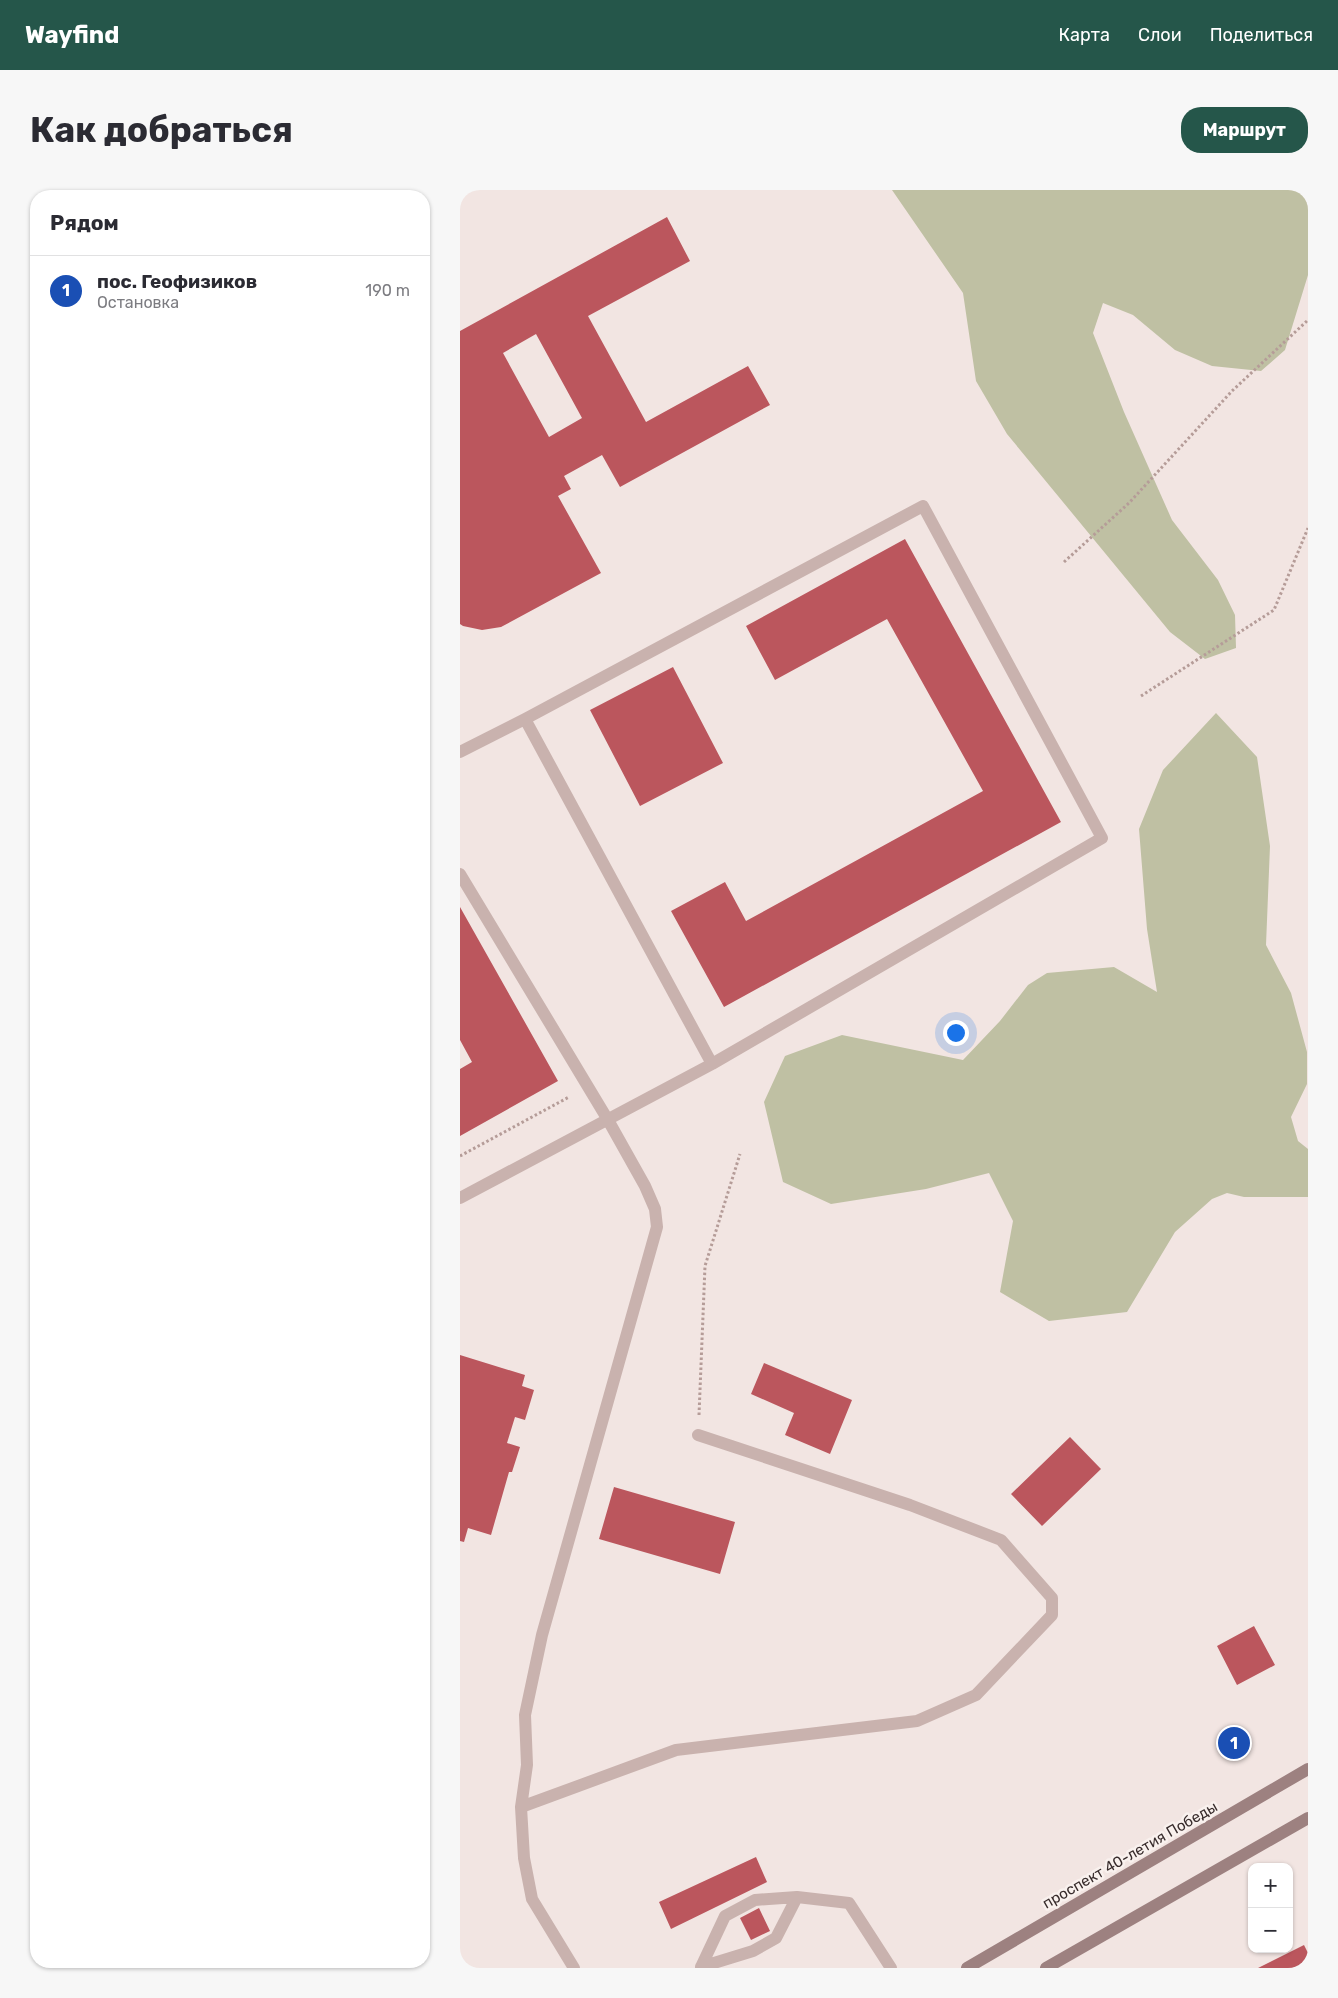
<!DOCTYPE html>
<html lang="ru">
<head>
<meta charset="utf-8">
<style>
	:root { --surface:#fff; --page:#f7f7f7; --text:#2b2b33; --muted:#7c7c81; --line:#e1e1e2; --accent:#25564a }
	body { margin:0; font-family:Rubik,sans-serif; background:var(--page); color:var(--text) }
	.controls { position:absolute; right:15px; bottom:15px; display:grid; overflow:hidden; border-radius:10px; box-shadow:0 1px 4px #0004 }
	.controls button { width:45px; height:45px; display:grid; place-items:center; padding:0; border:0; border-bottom:1px solid var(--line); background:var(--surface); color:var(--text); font:25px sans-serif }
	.you { position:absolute; left:495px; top:842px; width:18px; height:18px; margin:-12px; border:4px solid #fff; border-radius:50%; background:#1a73e8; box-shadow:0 0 0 8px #1a73e833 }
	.badge { display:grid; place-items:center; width:32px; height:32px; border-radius:50%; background:var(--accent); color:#fff; font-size:16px; font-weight:700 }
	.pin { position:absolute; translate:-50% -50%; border:2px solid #fff; box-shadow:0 1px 5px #0006 }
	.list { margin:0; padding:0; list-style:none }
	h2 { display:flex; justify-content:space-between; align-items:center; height:65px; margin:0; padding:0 20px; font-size:21px }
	h2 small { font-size:16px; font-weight:400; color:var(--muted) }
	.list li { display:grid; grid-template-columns:32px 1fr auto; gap:15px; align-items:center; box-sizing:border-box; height:70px; padding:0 20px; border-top:1px solid var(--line) }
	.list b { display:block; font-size:19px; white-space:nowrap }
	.list p { margin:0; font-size:16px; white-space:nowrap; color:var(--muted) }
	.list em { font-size:16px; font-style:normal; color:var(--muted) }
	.map { position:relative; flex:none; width:848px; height:1778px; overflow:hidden; border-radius:20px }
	header { display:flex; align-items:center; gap:30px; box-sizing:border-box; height:70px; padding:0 25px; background:var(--accent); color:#fff }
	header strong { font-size:24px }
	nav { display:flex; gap:28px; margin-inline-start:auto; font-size:18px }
	.intro { display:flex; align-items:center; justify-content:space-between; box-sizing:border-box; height:120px; padding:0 30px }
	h1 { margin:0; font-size:35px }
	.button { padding:12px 22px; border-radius:20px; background:var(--accent); color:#fff; font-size:18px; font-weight:700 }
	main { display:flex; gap:30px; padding:0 30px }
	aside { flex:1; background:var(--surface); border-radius:20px; box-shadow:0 1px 4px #0004 }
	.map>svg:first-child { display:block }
	.green { fill:#bfc0a3 }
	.building { fill:#bb565d; fill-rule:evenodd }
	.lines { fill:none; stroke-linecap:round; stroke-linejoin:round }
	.path { stroke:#b59c98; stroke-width:3; stroke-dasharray:2.5 2.5; stroke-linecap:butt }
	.lane { stroke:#c9b2ae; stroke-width:12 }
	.secondary { stroke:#9d8180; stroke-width:12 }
	.labels { text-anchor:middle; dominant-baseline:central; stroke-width:5; stroke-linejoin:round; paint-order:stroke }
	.street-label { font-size:15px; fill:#382c2c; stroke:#f9f1ee }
</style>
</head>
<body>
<header>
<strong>Wayfind</strong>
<nav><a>Карта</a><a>Слои</a><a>Поделиться</a></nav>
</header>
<div class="intro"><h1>Как добраться</h1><a class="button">Маршрут</a></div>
<main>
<aside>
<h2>Рядом<small></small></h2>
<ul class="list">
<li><span class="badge" style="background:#1a4fb4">1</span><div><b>пос. Геофизиков</b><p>Остановка</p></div><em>190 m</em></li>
</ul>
</aside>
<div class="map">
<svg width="848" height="1778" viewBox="0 0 848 1778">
	<rect width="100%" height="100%" fill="#f2e5e2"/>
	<!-- green -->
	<path class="green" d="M432 0H848V85L825 160 801 181 752 176 715 160 673 125 643 113 633 143 664 222 712 330 758 390 775 425 776 458 745 469 710 442 547 244 516 191 503 103Z
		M756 523 797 567 810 656 806 755 831 803 847 862V894L831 927 838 951 848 959V1007H784L767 1003 752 1009 715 1042 667 1122 589 1131 540 1102 553 1031 529 983 466 999 371 1014 323 992 304 912 325 866 382 845 503 870 540 831 568 795 587 783 654 777 697 802 687 739 679 639 703 580Z"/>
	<!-- building -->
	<path class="building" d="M207 27 230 71 128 126 186 232 288 176 310 215 160 297 142 265 104 286 111 299 98 306 141 383 41 437 22 440 3 436 0 434V141ZM76 144 122 228 89 247 43 163Z
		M445 349 601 632 264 817 211 721 265 692 286 731 523 601 427 429 315 490 286 436Z
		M213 477 263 573 180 616 130 520Z
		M0 717 98 891 0 946V879L12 872 0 850Z
		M0 1165 65 1185 62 1196 74 1200 65 1230 55 1227 47 1253 60 1257 52 1282H49L31 1345 8 1338 4 1352 0 1351Z
		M304 1173 392 1210 370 1264 325 1245 334 1223 291 1204Z
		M610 1247 641 1279 582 1336 551 1304Z
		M154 1297 275 1332 260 1384 139 1349Z
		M794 1436 815 1475 777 1495 757 1456Z
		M296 1667 307 1692 211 1739 199 1712Z
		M299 1718 310 1741 291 1750 280 1728Z
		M844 1755 848 1763V1778H798Z"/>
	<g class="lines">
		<!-- path -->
		<path class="path" d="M604 372 669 313 772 201 848 130
			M681 506 814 420 848 338
			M0 966 109 907
			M239 1225 245 1076 280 964"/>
		<!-- lane -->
		<path class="lane" d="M65 529 252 874
			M0 562 65 529 463 316 642 648 252 874 0 1008
			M0 684 148 930 185 996 195 1019 197 1037 82 1445 65 1525 67 1575 61 1617
			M241 1777 265 1726 295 1710 337 1707
			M114 1778 72 1709 64 1668 61 1617 216 1560 457 1531 516 1505 592 1425V1408L541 1350 450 1315 238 1245
			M241 1778V1777L293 1761 316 1748 337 1707 389 1713 431 1778"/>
		<!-- secondary -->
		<path class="secondary" d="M507 1778 848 1579
			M586 1778 848 1628"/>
	</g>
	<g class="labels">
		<!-- street labels -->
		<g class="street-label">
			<text transform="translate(670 1665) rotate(-30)">проспект 40-летия Победы</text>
		</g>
	</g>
</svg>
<div class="controls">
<button>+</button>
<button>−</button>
</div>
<div class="you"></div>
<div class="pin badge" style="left:774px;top:1553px;background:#1a4fb4">1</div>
</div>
</main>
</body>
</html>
